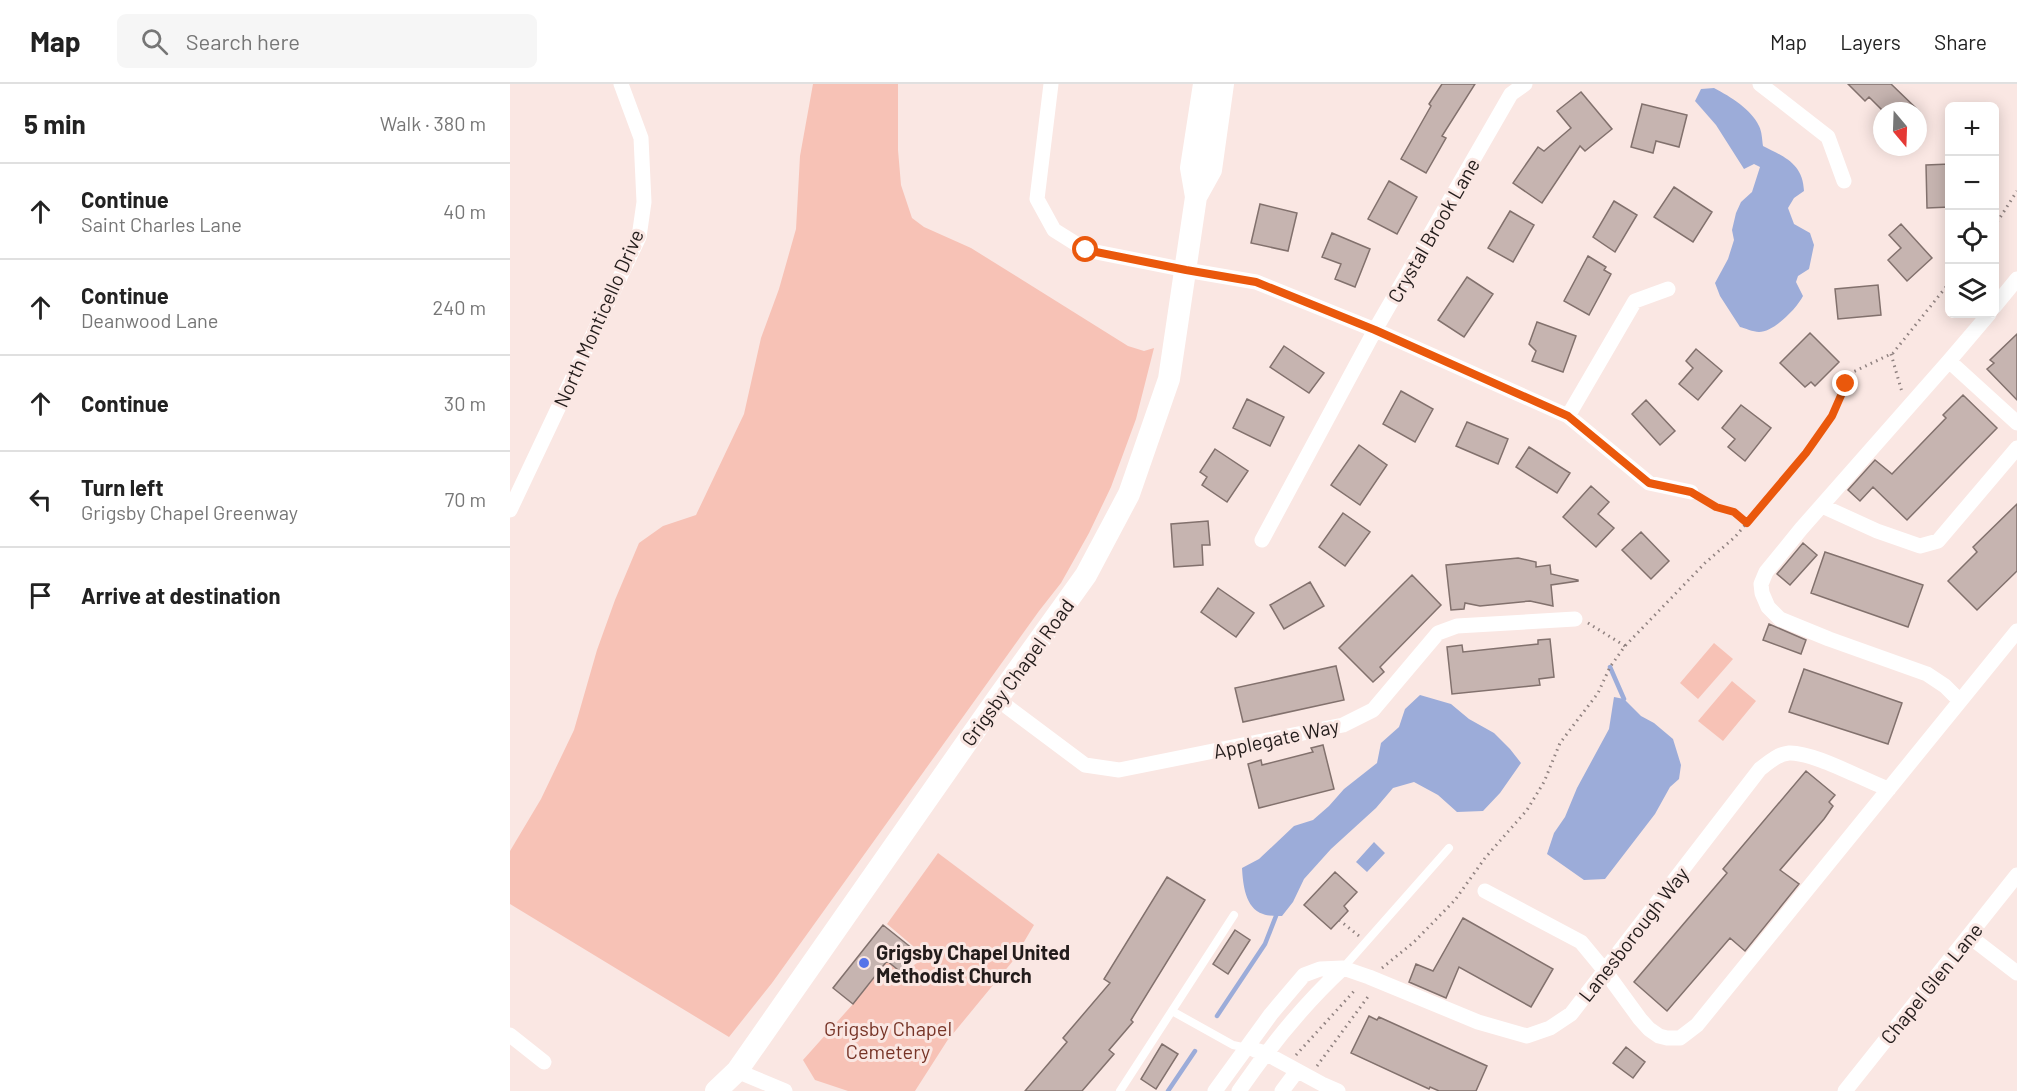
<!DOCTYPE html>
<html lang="en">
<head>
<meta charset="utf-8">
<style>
	:root { --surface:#fff; --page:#f6f6f6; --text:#222; --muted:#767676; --line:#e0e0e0 }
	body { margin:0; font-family:Barlow,sans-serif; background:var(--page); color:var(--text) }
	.controls { position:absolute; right:18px; top:18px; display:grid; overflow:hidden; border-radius:9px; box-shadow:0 3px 15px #0003 }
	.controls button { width:54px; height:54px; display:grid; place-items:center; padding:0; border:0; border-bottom:2px solid var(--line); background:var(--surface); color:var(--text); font:30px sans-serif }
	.compass { position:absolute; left:1363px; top:18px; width:54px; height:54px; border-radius:50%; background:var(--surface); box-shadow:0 3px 15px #0003; rotate:161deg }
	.stop { position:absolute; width:18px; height:18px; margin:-14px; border:4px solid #ea580c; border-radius:50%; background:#fff }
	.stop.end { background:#ea580c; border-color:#fff; box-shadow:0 2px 6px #0008 }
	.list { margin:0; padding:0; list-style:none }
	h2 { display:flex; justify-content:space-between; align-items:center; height:78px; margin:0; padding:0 24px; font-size:26px }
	h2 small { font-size:20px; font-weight:400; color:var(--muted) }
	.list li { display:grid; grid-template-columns:39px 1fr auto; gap:18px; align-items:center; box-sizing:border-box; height:96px; padding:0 24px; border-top:2px solid var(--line) }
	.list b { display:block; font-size:22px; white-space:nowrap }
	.list p { margin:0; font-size:20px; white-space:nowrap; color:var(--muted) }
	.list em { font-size:20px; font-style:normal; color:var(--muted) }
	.icon { flex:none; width:33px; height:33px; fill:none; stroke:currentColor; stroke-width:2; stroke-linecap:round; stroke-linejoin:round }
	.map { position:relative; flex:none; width:1507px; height:1007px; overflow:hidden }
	header { display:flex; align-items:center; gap:36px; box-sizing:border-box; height:84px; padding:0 30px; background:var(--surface); border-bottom:2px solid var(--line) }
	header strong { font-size:28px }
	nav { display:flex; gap:33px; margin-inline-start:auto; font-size:21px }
	.search { width:420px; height:54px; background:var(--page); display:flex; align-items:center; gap:15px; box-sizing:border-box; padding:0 21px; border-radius:9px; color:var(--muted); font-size:22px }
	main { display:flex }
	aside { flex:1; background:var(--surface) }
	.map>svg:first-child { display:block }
	.green { fill:#f7c2b6 }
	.water { fill:#9cacd9 }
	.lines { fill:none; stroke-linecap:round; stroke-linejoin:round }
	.stream { stroke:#9cacd9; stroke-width:4.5 }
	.building { fill:#c6b4b0; stroke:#82716d; stroke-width:1.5 }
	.path { stroke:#908280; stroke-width:3; stroke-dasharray:1.5 4.5; stroke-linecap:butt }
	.lane { stroke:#fff; stroke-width:8 }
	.street { stroke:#fff; stroke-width:15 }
	.secondary { stroke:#fff; stroke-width:22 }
	.route { stroke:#ea580c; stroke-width:8 }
	.poi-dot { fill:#5674e9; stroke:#fae7e3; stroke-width:2 }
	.labels { text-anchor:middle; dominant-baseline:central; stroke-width:6; stroke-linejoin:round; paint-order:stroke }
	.street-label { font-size:20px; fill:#231c1b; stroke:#fae7e3 }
	.poi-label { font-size:20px; font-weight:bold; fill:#231c1b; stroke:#fae7e3; text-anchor:start }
	.park-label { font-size:20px; fill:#773427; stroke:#fae7e3 }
</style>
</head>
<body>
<header>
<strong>Map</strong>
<div class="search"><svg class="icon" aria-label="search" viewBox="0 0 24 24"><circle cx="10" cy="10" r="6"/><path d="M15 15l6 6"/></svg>Search here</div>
<nav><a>Map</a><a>Layers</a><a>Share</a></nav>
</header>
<main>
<aside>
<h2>5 min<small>Walk · 380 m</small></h2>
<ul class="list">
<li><svg class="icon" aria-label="ahead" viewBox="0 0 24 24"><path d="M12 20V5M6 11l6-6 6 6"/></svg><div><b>Continue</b><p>Saint Charles Lane</p></div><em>40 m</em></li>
<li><svg class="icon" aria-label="ahead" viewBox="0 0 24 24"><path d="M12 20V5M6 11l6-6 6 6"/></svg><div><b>Continue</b><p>Deanwood Lane</p></div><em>240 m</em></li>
<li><svg class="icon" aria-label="ahead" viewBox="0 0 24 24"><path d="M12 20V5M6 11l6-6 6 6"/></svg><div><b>Continue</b></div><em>30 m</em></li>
<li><svg class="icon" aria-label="left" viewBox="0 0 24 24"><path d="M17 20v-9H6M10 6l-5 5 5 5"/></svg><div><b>Turn left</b><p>Grigsby Chapel Greenway</p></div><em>70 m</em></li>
<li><svg class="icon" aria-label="arrive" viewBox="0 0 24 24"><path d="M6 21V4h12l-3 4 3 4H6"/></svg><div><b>Arrive at destination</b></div></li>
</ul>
</aside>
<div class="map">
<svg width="1507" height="1007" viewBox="0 0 1507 1007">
	<rect width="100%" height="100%" fill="#fae7e3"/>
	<!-- green -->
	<path class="green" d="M303 0H388V66L391 101 402 134 414 143 461 164 618 262 634 267 644 264 626 335 601 403 579 449 551 499 529 527 262 899 219 953 0 820V767L31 715 64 646 87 566 105 516 129 459 153 442 186 431 234 330 251 254 269 205 286 145 290 72Z
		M1204 559 1223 575 1188 615 1170 599Z
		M1222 597 1246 617 1213 657 1188 637Z
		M428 769 524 841 502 878 437 957 405 1007H338L305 996 293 976 343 920 366 892 370 872 392 889 416 873 377 840Z"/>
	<!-- water -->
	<path class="water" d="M1204 4C1221 13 1241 25 1249 42 1252 48 1252 55 1253 62 1275 73 1293 80 1294 107L1284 114 1278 124 1284 140 1300 149 1304 161 1299 185 1288 192 1286 198 1293 212C1287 224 1264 248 1249 248 1243 248 1235 244 1230 243L1210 212 1205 199 1218 175 1224 156 1222 146 1226 129 1231 118 1242 108 1250 83 1244 80 1234 85 1206 41 1185 17 1191 5Z
		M910 611 941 620 959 635 984 649 1000 665 1011 679 990 709 973 727 947 728 928 711 904 698 883 704 866 724 821 765 794 795 783 818 772 832C766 832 758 832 753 830 735 824 733 800 732 784L749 775 784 742 803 736 819 722 834 705 867 679 871 659 889 643 895 625Z
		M1104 613 1114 615 1131 632 1144 639 1163 655 1171 681 1169 695 1160 703 1145 730 1095 795 1074 796 1037 770 1044 749 1055 733 1067 704 1099 645Z
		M864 758 875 769 857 788 846 778Z"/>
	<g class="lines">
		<!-- stream -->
		<path class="stream" d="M1100 583 1114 615
			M707 932 755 860 766 832
			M658 1007 685 967"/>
	</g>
	<!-- building -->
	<path class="building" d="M932 0H965L932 52 936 54 916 89 891 75 921 22 919 20Z
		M1338 0H1381L1409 27H1373L1359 13 1355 17Z
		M1071 8 1102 45 1075 67 1070 62 1032 119 1003 99 1028 63 1034 67 1061 44 1047 27Z
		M1132 20 1177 31 1169 63 1146 57 1143 69 1121 63Z
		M1440 80V123L1417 124 1416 81Z
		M879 97 907 113 887 150 858 135Z
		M1164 103 1202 128 1183 158 1144 133Z
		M1104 117 1127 131 1105 168 1083 153Z
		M750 120 787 129 778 167 741 159Z
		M1000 127 1024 141 1003 178 978 164Z
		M1391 140 1422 174 1397 197 1378 176 1391 164 1379 151Z
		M822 149 860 165 845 203 825 195 831 180 812 173Z
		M1078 172 1096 183 1094 186 1101 190 1079 231 1054 217Z
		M957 193 983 210 954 253 928 236Z
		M1368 201 1371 231 1328 235 1325 205Z
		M1027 238 1066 252 1053 288 1022 277 1026 267 1019 260Z
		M1300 249 1329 278 1305 302 1301 298 1295 303 1270 279Z
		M1507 250V316L1477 285 1484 279 1480 276Z
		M774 262 814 289 799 309 760 283Z
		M1186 265 1212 287 1188 316 1169 300 1183 284 1176 277Z
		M891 307 923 325 905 358 873 340Z
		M1453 311 1487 344 1397 436 1363 403 1350 417 1338 406 1365 376 1382 390 1436 334 1433 331Z
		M737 315 774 333 760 362 723 344Z
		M1136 316 1165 347 1150 361 1122 330Z
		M1231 321 1261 344 1235 377 1218 363 1225 355 1212 344Z
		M957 338 998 355 988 380 946 362Z
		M849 361 877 381 850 421 821 401Z
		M1019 363 1060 389 1047 409 1006 383Z
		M705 365 738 387 717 418 692 401 697 393 690 388Z
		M1081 402 1099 418 1088 430 1104 444 1086 463 1053 433Z
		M1507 420V487L1467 526 1438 497 1467 468 1463 463Z
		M833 429 860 448 835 482 809 463Z
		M698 437 700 461H692L693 481 664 483 661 440Z
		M1131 448 1159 477 1141 495 1112 466Z
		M1293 459 1307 471 1280 501 1267 490Z
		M1315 468 1413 501 1398 543 1301 509Z
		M1008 474 1026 478V483L1040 481 1041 490 1068 496V497L1041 501 1043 522 1020 517 970 522 955 519 954 525 941 526 936 481Z
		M902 491 931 521 870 583 874 588 863 598 829 564Z
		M800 498 814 522 774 545 760 521Z
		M708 504 744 529 726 553 691 528Z
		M1259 540 1296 556 1291 570 1253 556Z
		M1040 555 1044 593 1029 595 1030 601 942 610 937 563 952 561 953 568 1028 560V556Z
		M826 582 834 616 733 638 725 604Z
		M1294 585 1392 619 1378 660 1279 628Z
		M813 661 824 705 749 724 738 680 751 676 752 681 803 668 801 664Z
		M1296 687 1325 711 1319 718 1323 722 1314 735 1270 786 1289 800 1235 867 1220 854 1157 927 1124 898 1217 789 1213 785Z
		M825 788 847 808 834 822 838 827 821 845 794 821Z
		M657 793 695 816 621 936 623 938 599 966 604 970 572 1007H515L557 958 553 954 600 899 594 895Z
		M953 834 1043 885 1021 923 949 883 936 914 899 898 906 880 923 887Z
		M373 841 408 869 392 889 377 877 343 920 323 904Z
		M725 846 740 856 718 890 703 880Z
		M859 932 867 936 869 933 977 982 966 1007H929L920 1003 919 1005 841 969Z
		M652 960 668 970 646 1005 631 995Z
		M1116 963 1135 978 1123 994 1103 979Z"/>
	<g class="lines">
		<!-- path -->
		<path class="path" d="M1484 143 1507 107
			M1381 270 1392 308
			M1192 415 1206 423 1224 428 1237 439
			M1078 539 1115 562
			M829 836 849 852
			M872 884 904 858 945 816 975 774 1017 726 1034 698 1050 659 1088 609 1100 583 1115 562 1195 479 1225 453 1296 369 1322 332 1343 288 1383 269 1440 198
			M786 971 846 905
			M807 982 860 910"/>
		<!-- lane -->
		<path class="lane" d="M833 884 939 764
			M662 927 723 961 737 964
			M610 1007 724 831"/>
		<!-- street -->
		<path class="street" d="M541 0 527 115 544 146 576 166 676 186 746 198 865 246 1058 332 1139 399 1181 408
			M1250 0 1318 53 1334 97
			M1484 223 1507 195
			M1439 277 1507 339
			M1058 332 1125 217 1158 205
			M1312 422 1367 447 1410 462 1428 457 1507 364
			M0 426 129 153 134 118 131 54 111 0
			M752 456 865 246 1001 10 1015 0
			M487 615 575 681 609 686 833 641 863 626 928 549 947 542 1065 535
			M1449 616 1435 602 1417 590 1319 555 1270 535 1258 523 1252 509 1251 500 1256 488 1291 445 1439 277 1479 230
			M975 807 1071 858 1095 887 1130 935 1139 945 1149 952 1157 954H1170L1187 941 1507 547
			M1459 852 1507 889
			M0 951 34 978
			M745 966 755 969 812 1000 828 1007
			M227 987 275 1007
			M705 1007 761 930 794 891 810 885 833 884 859 893 968 938 1017 952 1040 944 1061 930 1250 685C1259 678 1268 670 1279 669 1304 668 1353 696 1379 705
			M729 1007C760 962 793 921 833 884
			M772 1007 787 987
			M1335 1007 1507 791"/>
		<!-- secondary -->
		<path class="secondary" d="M686 113 701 86 713 0
			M206 1007 227 987 487 615 576 491 619 410 659 295 686 113 681 84 694 0"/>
	</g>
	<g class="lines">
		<!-- route -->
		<path class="route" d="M576 166 676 186 746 198 865 246 1058 332 1139 399 1181 408 1206 423 1224 428 1237 439 1296 369 1322 332 1336 300"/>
	</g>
	<!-- markers -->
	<circle class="poi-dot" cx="354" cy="879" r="6"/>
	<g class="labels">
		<!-- street labels -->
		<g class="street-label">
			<text transform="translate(923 146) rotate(-60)">Crystal Brook Lane</text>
			<text transform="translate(88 234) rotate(-66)">North Monticello Drive</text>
			<text transform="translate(507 588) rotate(-54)">Grigsby Chapel Road</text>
			<text transform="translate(766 654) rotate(-12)">Applegate Way</text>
			<text transform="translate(1123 850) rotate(-52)">Lanesborough Way</text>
			<text transform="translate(1421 899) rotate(-51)">Chapel Glen Lane</text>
		</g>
		<!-- poi labels -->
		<g class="poi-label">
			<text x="366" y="868">Grigsby Chapel United<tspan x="366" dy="23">Methodist Church</tspan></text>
		</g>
		<!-- park labels -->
		<g class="park-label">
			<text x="378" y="944">Grigsby Chapel<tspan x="378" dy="23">Cemetery</tspan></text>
		</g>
	</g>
</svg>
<div class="controls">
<button>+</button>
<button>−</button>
<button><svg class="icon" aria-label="locate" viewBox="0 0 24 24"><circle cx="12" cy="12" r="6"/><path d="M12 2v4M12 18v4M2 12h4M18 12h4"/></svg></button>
<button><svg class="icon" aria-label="layers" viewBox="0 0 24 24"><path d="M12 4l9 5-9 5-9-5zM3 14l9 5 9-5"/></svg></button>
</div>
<svg class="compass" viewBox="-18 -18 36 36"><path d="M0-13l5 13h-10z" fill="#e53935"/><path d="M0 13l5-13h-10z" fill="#767676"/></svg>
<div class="stop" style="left:576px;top:166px"></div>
<div class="stop end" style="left:1336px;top:300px"></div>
</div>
</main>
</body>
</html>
